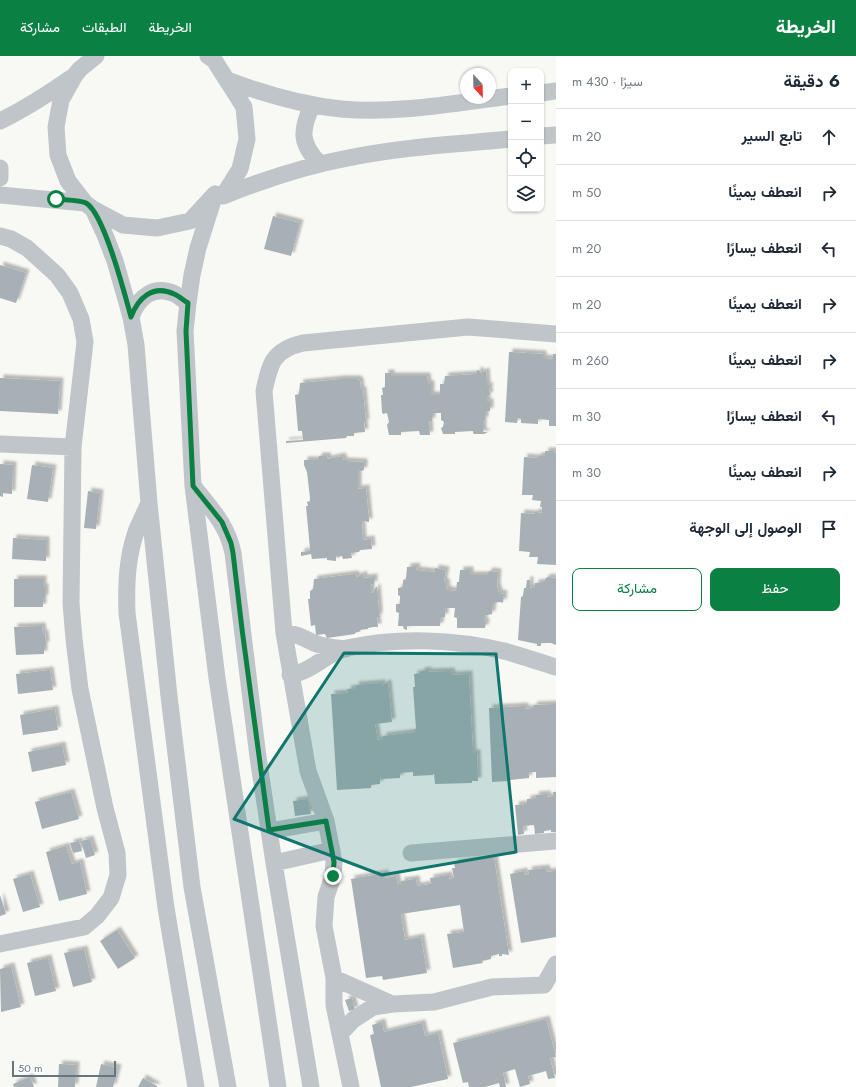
<!DOCTYPE html>
<html lang="ar">
<head>
<meta charset="utf-8">
<style>
	:root { --surface:#fff; --page:#f6f6f7; --text:#1f2937; --muted:#747a83; --line:#e0e1e3; --accent:#0b8043 }
	body { margin:0; font-family:Jost,Vazirmatn,sans-serif; background:var(--page); color:var(--text); direction:rtl }
	.controls { position:absolute; right:12px; top:12px; display:grid; overflow:hidden; border-radius:8px; box-shadow:0 1px 3px #0004 }
	.controls button { width:36px; height:36px; display:grid; place-items:center; padding:0; border:0; border-bottom:1px solid var(--line); background:var(--surface); color:var(--text); font:20px sans-serif }
	.compass { position:absolute; left:460px; top:12px; width:36px; height:36px; border-radius:50%; background:var(--surface); box-shadow:0 1px 3px #0004; rotate:158deg }
	.scale { position:absolute; left:12px; bottom:10px; width:104px; box-sizing:border-box; padding-left:4px; border:2px solid #647780; border-top:0; font-size:11px; line-height:14px; white-space:nowrap; color:#647780; -webkit-text-stroke:3px #fff; paint-order:stroke }
	.stop { position:absolute; width:12px; height:12px; margin:-9px; border:3px solid #0b8043; border-radius:50%; background:#fff }
	.stop.end { background:#0b8043; border-color:#fff; box-shadow:0 1px 4px #0008 }
	.list { margin:0; padding:0; list-style:none }
	h2 { display:flex; justify-content:space-between; align-items:center; height:52px; margin:0; padding:0 16px; font-size:17px }
	h2 small { font-size:13px; font-weight:400; color:var(--muted) }
	.list li { display:grid; grid-template-columns:26px 1fr auto; gap:12px; align-items:center; box-sizing:border-box; height:56px; padding:0 16px; border-top:1px solid var(--line) }
	.list b { display:block; font-size:15px; white-space:nowrap }
	.list em { font-size:13px; font-style:normal; color:var(--muted) }
	.actions { display:flex; gap:8px; padding:12px 16px }
	.actions a { flex:1; padding:9px 0; border:1px solid var(--accent); border-radius:8px; text-align:center; font-size:14px; color:var(--accent) }
	.actions .main { background:var(--accent); color:#fff }
	.icon { flex:none; width:22px; height:22px; fill:none; stroke:currentColor; stroke-width:2; stroke-linecap:round; stroke-linejoin:round }
	.map { position:relative; flex:none; width:556px; height:1031px; overflow:hidden; direction:ltr }
	header { display:flex; align-items:center; gap:24px; box-sizing:border-box; height:56px; padding:0 20px; background:var(--accent); color:#fff }
	header strong { font-size:19px }
	nav { display:flex; gap:22px; margin-inline-start:auto; font-size:14px }
	main { display:flex }
	aside { flex:1; background:var(--surface) }
	.map>svg:first-child { display:block }
	.building { fill:#a6b0b5; filter:url(#shadow) }
	.lines { fill:none; stroke-linecap:round; stroke-linejoin:round }
	.minor { stroke:#bfc5c8; stroke-width:17 }
	.route { stroke:#0b8043; stroke-width:5 }
	.marked { fill:#0f766e; fill-opacity:0.2; stroke:#0f766e; stroke-width:3; stroke-linejoin:round }
</style>
</head>
<body>
<header>
<strong>الخريطة</strong>
<nav><a>الخريطة</a><a>الطبقات</a><a>مشاركة</a></nav>
</header>
<main>
<aside>
<h2>6 دقيقة<small>سيرًا · 430 m</small></h2>
<ul class="list">
<li><svg class="icon" aria-label="ahead" viewBox="0 0 24 24"><path d="M12 20V5M6 11l6-6 6 6"/></svg><div><b>تابع السير</b></div><em>20 m</em></li>
<li><svg class="icon" aria-label="right" viewBox="0 0 24 24"><path d="M7 20v-9h11M14 6l5 5-5 5"/></svg><div><b>انعطف يمينًا</b></div><em>50 m</em></li>
<li><svg class="icon" aria-label="left" viewBox="0 0 24 24"><path d="M17 20v-9H6M10 6l-5 5 5 5"/></svg><div><b>انعطف يسارًا</b></div><em>20 m</em></li>
<li><svg class="icon" aria-label="right" viewBox="0 0 24 24"><path d="M7 20v-9h11M14 6l5 5-5 5"/></svg><div><b>انعطف يمينًا</b></div><em>20 m</em></li>
<li><svg class="icon" aria-label="right" viewBox="0 0 24 24"><path d="M7 20v-9h11M14 6l5 5-5 5"/></svg><div><b>انعطف يمينًا</b></div><em>260 m</em></li>
<li><svg class="icon" aria-label="left" viewBox="0 0 24 24"><path d="M17 20v-9H6M10 6l-5 5 5 5"/></svg><div><b>انعطف يسارًا</b></div><em>30 m</em></li>
<li><svg class="icon" aria-label="right" viewBox="0 0 24 24"><path d="M7 20v-9h11M14 6l5 5-5 5"/></svg><div><b>انعطف يمينًا</b></div><em>30 m</em></li>
<li><svg class="icon" aria-label="arrive" viewBox="0 0 24 24"><path d="M6 21V4h12l-3 4 3 4H6"/></svg><div><b>الوصول إلى الوجهة</b></div></li>
</ul>
<div class="actions"><a class="main">حفظ</a><a>مشاركة</a></div>
</aside>
<div class="map">
<svg width="556" height="1031" viewBox="0 0 556 1031">
	<defs>
		<filter id="shadow"><feDropShadow dx="3.5" dy="-3.5" stdDeviation="1" flood-color="#0004"/></filter>
	</defs>
	<rect width="100%" height="100%" fill="#f8f8f5"/>
	<!-- building -->
	<path class="building" d="M273 160 300 167 291 200 264 193Z
		M0 209 26 217 16 247 0 242Z
		M509 296 543 298V302L553 303V298H556V370H549V364L538 363V368L521 367V363L518 362 517 367 505 366Z
		M477 314 480 315V317L486 315 487 327V330H490L489 334 490 339 487 340V346H490V355L485 356V364H483V376H488L484 378H474L473 377V375L455 376V378H443L441 372 443 371 444 366 441 364V357H432V365H429L430 379H420L419 375 401 376V379H389L387 369 389 366 387 357 383 358 382 356 381 339H383L382 332 385 331V317H391V320H427L428 328H431V339H440V328H444L445 320 477 318Z
		M0 322 60 325 58 358 0 355Z
		M341 323H357L360 325 361 334H363L366 367 364 366 365 376 354 377V380H347L346 382 286 387V385L303 384 302 375H298L295 339 299 338 300 327Z
		M545 395H554L556 398V509L537 508 538 501H529L530 496 519 495 521 457 535 458V456L542 457V451H540L541 445 532 444 533 439H522L524 401 537 402 538 400H545Z
		M319 400H327L328 403 342 400 344 405 364 406V414L358 416V433L366 432 369 463V466L363 465 362 468 363 484 371 483 372 493 360 494 359 496 351 497 352 502 343 503 342 500 337 501 336 499V505L327 504V502L312 503 311 498 301 500V496L309 495 310 493 306 450H308L307 446 310 445V442L307 416 304 409V404H317Z
		M0 408 13 409 12 438 3 437V441L0 440Z
		M32 409 53 412 48 446 27 443Z
		M88 435 100 437 96 473 84 472Z
		M13 482 46 484V505L12 503Z
		M417 510 416 514 435 516V512L446 514 444 525 447 528 446 531 448 534 456 535 457 526H459L460 514H470V519H487L489 515 498 516 497 530 499 537 504 538 503 547 500 546 493 547 492 558 484 560V565L486 566 485 572H457V562L454 561 455 552H445V561H441L440 570H407V574L404 573 403 570H398L399 557 396 556V548H400V540L398 539V532L403 531V524L406 523 407 511Z
		M355 518 357 521 363 518 364 522 374 521V529L371 528V536L373 537 376 531H377L379 555V561H377L378 571H373L368 572V573L360 574 361 575 355 577V578L327 582 325 578 316 579 315 569 311 570 308 543H310V535L313 533 314 523Z
		M548 521 556 522V589L551 587H541V590H537V588L518 584 521 541 523 540 524 532H526L527 524H530V532L535 531V527L544 526 545 523Z
		M14 523H43V531H45V542H43V551H14Z
		M42 570 43 578 45 577 46 589H44V598L16 599 14 571Z
		M50 614 53 634 18 638 16 618Z
		M428 614V616L451 615 452 619 469 618 473 697H477L478 725H472V727L435 728 434 717 433 719 413 720V716L400 717V722L381 723 380 720V728L371 729V732L337 734 331 638 348 637 347 633 356 632 355 629 382 627V630L384 629V628L388 627 392 666 375 668 378 686 377 684 383 683V680L415 676 414 673H416L413 631H415L414 618 421 617V615Z
		M556 648V721L536 722V716H529V722L510 724V718H508L509 725 492 726 489 652 525 650V653L533 652 534 649Z
		M55 653 58 674 23 679 20 659Z
		M62 689 66 709 32 716 28 696Z
		M71 736 79 763 42 773 35 746Z
		M553 736H556V776H551V774L544 775V777L535 778 534 769 523 770 524 778 518 779 515 749 527 748V743L536 742 535 739 547 738V741L554 740Z
		M308 743 311 758 295 760 293 745Z
		M90 783 95 799 86 802 81 785Z
		M79 785 82 795 73 797 70 787Z
		M66 790 72 808 80 806 87 838 59 845 46 796Z
		M494 801 509 899 502 898V900H499V898L491 900V903L482 905 483 907 453 912 447 878 464 876 460 849 401 858 405 884 421 881 427 917 383 924 382 920 366 922 351 823 385 817 386 822 396 820 398 829H401V825L416 823 417 830 431 828 430 822 449 819V823L454 822 452 812H455L454 807Z
		M546 812 547 816 556 815V881L521 887 510 818 524 815 525 819 529 818 528 814Z
		M30 818 40 851 23 856 13 823Z
		M0 839 6 858 0 860Z
		M117 874 135 902 118 913 100 885Z
		M84 893 92 926 73 931 64 897Z
		M48 902 56 935 35 940 27 907Z
		M11 910 21 951 1 956 0 913Z
		M352 942 355 954 349 955 345 944Z
		M546 963 556 1001 550 1002 555 1022 548 1023 546 1015 528 1020 530 1028 520 1031 515 1013 503 1017 506 1031H500L499 1027 485 1031H469L468 1026 463 1027 453 987Z
		M382 966 384 976 422 967 425 980 438 977 448 1023 411 1031H381L370 979 374 978 372 969Z
		M59 1008 76 1009 75 1031H58Z
		M101 1008 118 1012 113 1031H96Z
		M30 1021 34 1031H14L13 1028Z
		M143 1022 157 1030V1031H138Z"/>
	<g class="lines">
		<!-- minor -->
		<path class="minor" d="M96 0 80 13 75 19 61 44 56 71 58 99 68 125 85 147 93 153 123 169 157 172 190 165 215 138 223 140 240 113 247 83 244 51 214 4 208 0
			M227 24C264 38 302 49 341 53 398 58 455 47 511 40
			M541 37 556 35
			M312 49C301 74 299 87 320 108
			M0 65C25 53 48 38 71 22
			M541 80 556 79
			M0 112V122
			M215 138 198 192 192 219 188 247 185 275 193 430 217 622 278 1031
			M0 139 85 147
			M223 140C263 124 305 110 348 102 401 91 457 88 511 83
			M93 153 105 179 115 205 131 261 136 289 149 447 169 640 192 831 228 1031
			M0 180 11 183 27 192 57 219 70 237 81 263 85 286 73 391 71 547 74 583 80 633 105 752 117 797 118 819 111 842 97 860 84 871 0 888
			M131 261C138 242 153 228 175 238 179 240 183 244 188 247
			M0 388 73 391
			M194 431C211 453 227 468 233 497L258 701 274 807 311 1031
			M149 447C145 456 141 464 137 473 127 500 126 528 127 557L166 852 196 1031
			M284 577C296 577 303 582 314 587 324 591 335 592 346 593
			M290 619C312 616 326 597 347 592 398 581 454 583 504 595 522 600 539 606 556 611
			M269 775 326 765
			M411 797 556 785
			M274 807 332 794
			M334 922 392 948
			M340 978 353 964 373 951 393 948 434 946 492 931 544 929 556 908
			M351 1031 334 949V922L324 870 326 841 333 820 334 806 326 765 308 715 284 577 264 335C270 307 273 294 303 287L468 271 556 278"/>
	</g>
	<g class="lines">
		<!-- route -->
		<path class="route" d="M56 143C63 144 80 144 86 147 104 157 125 239 131 261 138 242 153 228 174 238 179 240 183 244 188 247L186 275 193 430 222 466 231 487 233 497 242 573 269 774 326 765 334 806 333 820"/>
	</g>
	<!-- marked area -->
	<path class="marked" d="M344 597 496 598 516 796 382 819 234 763Z"/>
</svg>
<div class="controls">
<button>+</button>
<button>−</button>
<button><svg class="icon" aria-label="locate" viewBox="0 0 24 24"><circle cx="12" cy="12" r="6"/><path d="M12 2v4M12 18v4M2 12h4M18 12h4"/></svg></button>
<button><svg class="icon" aria-label="layers" viewBox="0 0 24 24"><path d="M12 4l9 5-9 5-9-5zM3 14l9 5 9-5"/></svg></button>
</div>
<svg class="compass" viewBox="-18 -18 36 36"><path d="M0-13l5 13h-10z" fill="#e53935"/><path d="M0 13l5-13h-10z" fill="#747a83"/></svg>
<div class="scale">50 m</div>
<div class="stop" style="left:56px;top:143px"></div>
<div class="stop end" style="left:333px;top:820px"></div>
</div>
</main>
</body>
</html>
